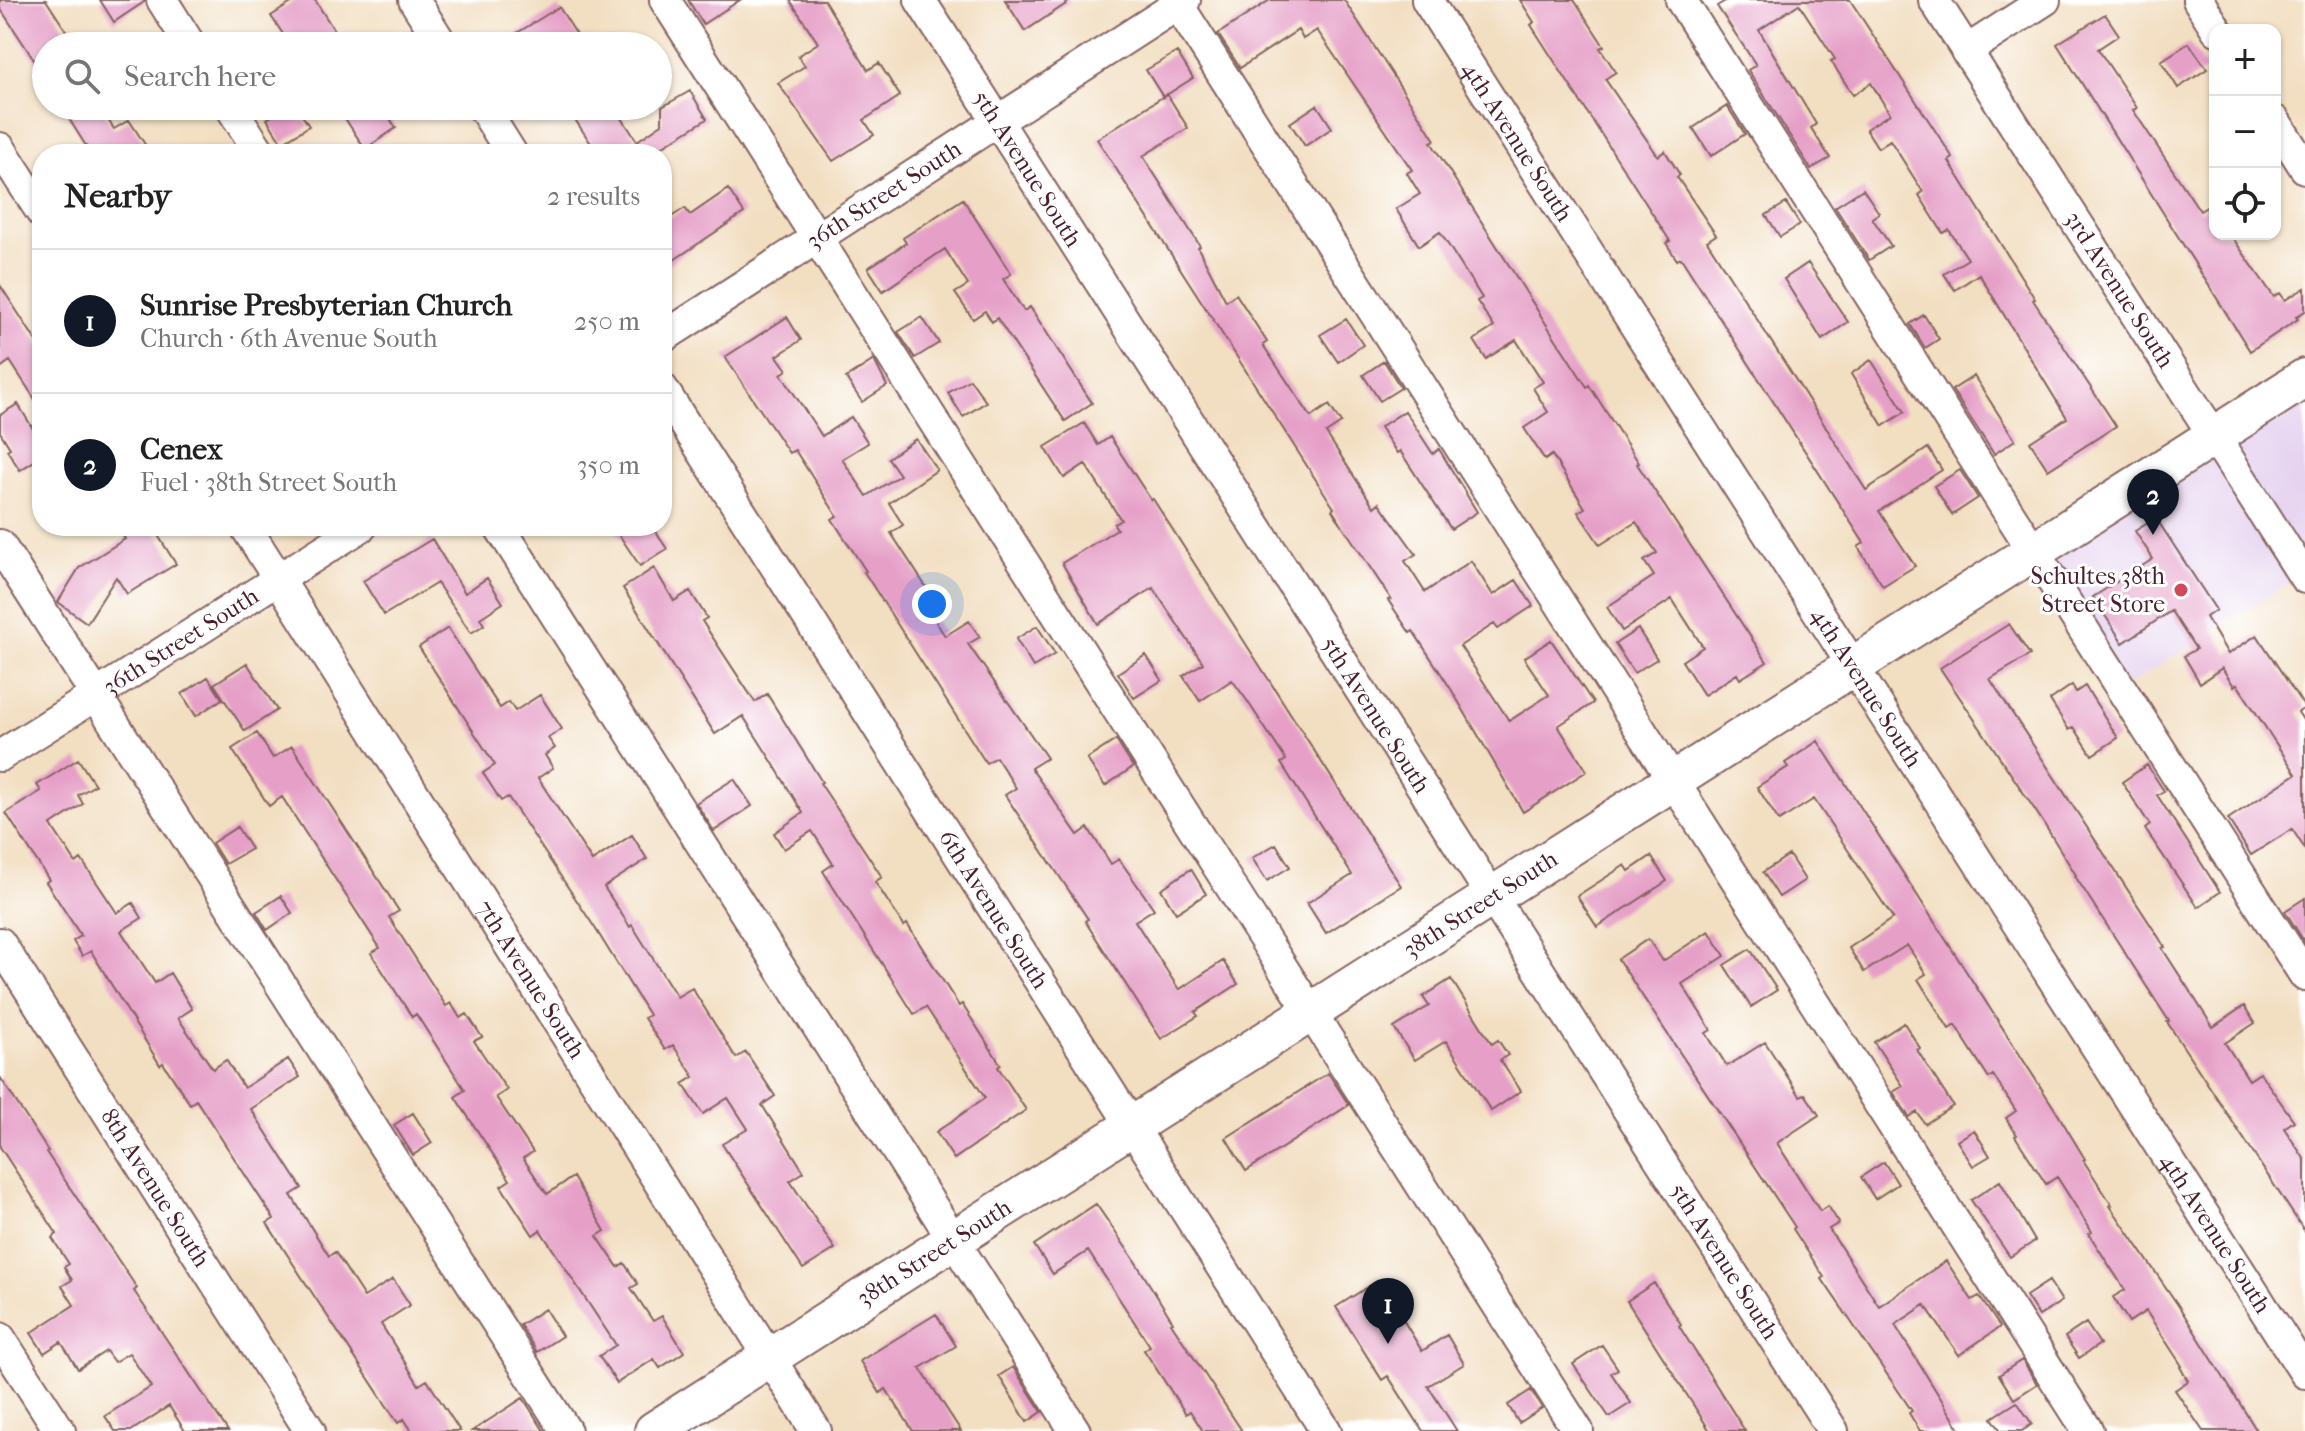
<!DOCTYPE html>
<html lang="en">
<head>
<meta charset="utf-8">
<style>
	:root { --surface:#fff; --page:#f6f6f6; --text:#222; --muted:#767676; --line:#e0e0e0; --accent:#111827 }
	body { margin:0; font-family:"IM FELL French Canon",serif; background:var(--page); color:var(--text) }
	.controls { position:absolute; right:24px; top:24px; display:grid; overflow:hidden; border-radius:16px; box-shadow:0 2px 6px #0004 }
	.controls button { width:72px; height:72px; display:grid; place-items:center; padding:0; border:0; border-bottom:2px solid var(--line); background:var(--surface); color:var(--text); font:40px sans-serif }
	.you { position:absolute; left:932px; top:604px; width:28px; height:28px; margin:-20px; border:6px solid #fff; border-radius:50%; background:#1a73e8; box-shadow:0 0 0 12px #1a73e833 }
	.badge { display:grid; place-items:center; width:52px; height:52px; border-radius:50%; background:var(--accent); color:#fff; font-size:26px; font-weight:700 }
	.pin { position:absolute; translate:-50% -66px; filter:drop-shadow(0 2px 4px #0008) }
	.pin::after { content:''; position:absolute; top:42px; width:28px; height:24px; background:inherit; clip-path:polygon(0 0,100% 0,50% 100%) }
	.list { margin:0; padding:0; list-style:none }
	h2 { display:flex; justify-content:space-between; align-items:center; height:104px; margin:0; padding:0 32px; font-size:34px }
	h2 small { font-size:26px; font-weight:400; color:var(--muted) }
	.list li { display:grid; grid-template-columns:52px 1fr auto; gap:24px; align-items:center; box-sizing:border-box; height:144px; padding:0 32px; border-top:2px solid var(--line) }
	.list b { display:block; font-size:30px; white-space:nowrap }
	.list p { margin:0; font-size:26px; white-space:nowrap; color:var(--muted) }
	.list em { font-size:26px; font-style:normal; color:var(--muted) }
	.icon { flex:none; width:44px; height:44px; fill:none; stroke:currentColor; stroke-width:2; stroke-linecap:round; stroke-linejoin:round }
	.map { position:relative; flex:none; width:2305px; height:1431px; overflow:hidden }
	.search { position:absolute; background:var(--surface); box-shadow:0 2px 6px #0004; left:32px; top:32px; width:640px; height:88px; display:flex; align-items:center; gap:20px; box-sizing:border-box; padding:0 28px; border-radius:44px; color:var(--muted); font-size:30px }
	.panel { position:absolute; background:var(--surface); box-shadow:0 2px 6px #0004; left:32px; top:144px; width:640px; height:392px; border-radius:32px }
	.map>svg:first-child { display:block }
	.built { fill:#e6d3f0 }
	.building { fill:#e6a0c8 }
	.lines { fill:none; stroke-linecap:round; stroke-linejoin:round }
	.minor-casing { stroke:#856260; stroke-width:34 }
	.major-casing { stroke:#856260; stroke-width:42 }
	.minor { stroke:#fff; stroke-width:30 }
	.major { stroke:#fff; stroke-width:38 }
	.poi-dot { fill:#d1495b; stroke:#fff; stroke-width:3 }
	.labels { text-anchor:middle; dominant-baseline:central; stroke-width:6; stroke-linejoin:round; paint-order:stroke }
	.street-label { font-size:24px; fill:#4a1f2b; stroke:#fff }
	.poi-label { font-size:24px; fill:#4a1f2b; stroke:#fff; text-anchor:end }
</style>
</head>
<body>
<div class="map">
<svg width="2305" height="1431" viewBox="0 0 2305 1431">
	<rect width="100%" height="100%" fill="#fff"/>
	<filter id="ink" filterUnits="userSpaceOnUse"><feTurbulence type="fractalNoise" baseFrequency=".0125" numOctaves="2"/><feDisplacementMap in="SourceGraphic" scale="16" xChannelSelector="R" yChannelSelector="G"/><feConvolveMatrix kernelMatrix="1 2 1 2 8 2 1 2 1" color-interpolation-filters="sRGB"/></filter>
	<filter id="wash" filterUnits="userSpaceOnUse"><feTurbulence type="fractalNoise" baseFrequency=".006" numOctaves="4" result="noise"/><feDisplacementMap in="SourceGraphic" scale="32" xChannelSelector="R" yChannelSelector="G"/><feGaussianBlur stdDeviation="1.8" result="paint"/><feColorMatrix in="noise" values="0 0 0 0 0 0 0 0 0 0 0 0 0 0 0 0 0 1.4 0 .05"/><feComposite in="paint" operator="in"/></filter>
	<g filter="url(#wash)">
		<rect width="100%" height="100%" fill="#f2dec1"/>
		<!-- built -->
		<path class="built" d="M2305 378V578L2302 574 2122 689 2034 550Z"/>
		<g id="blocks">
			<!-- building -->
			<path class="building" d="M0 0H46L76 46H46V78L0 8Z
				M100 0H144V2L114 22Z
				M296 0H315L344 46H291L271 16Z
				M688 0H740L703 24Z
				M790 0H824L868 70 879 63 900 96 864 120 874 135 833 161 778 83 805 66 798 56 818 43Z
				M1005 0H1072L1025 31Z
				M1270 0H1344L1435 140 1431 142 1548 327 1587 387 1589 385 1639 463 1637 464 1767 662 1740 679 1737 674 1704 695 1682 661 1703 647 1672 599 1622 631 1607 607 1654 576 1644 561 1657 553 1636 522 1600 545 1578 512 1585 508 1552 455 1545 460 1524 428 1548 412 1533 388 1543 382 1516 340 1486 359 1474 340 1494 327 1477 301 1482 298 1440 232 1419 246 1396 209 1420 194 1407 173 1412 170 1317 30 1303 39 1298 30 1240 68 1218 34Z
				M1520 0H1574L1604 46 1600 48 1616 72 1605 79 1658 156 1665 151 1680 175 1677 177 1716 235 1707 241 1866 490 1928 448 1942 470 1879 511 1915 566 1883 586 1858 547 1864 543 1681 258 1677 260 1666 243 1670 241 1531 25 1534 22Z
				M1727 0H1850L1953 158 1949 161 2035 299 2033 300 2116 426 2048 470 2030 442 2067 418 1979 274 1955 290 1944 274 1968 259 1949 230 1943 233 1919 195 1923 192 1890 140 1878 148 1866 129 1890 114 1871 83 1853 95 1831 61 1835 59 1799 4 1759 30 1816 124 1811 128 1830 158 1811 169 1748 70 1756 65 1717 6Z
				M559 7 584 46H526L517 33Z
				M2105 14 2119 35 2098 49 2137 108 2133 110 2200 211 2215 202V234H2230L2274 297 2280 293 2285 300 2305 288V311L2296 317 2298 319 2250 351 2057 44Z
				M2189 43 2207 69 2178 88 2161 61Z
				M1177 52 1193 78 1163 97 1146 70Z
				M690 91 707 119 650 154H598L566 106H614L637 141 662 124V107Z
				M1167 94 1188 128 1143 156 1200 246 1198 248 1226 301 1236 294 1267 342 1263 345 1311 417 1329 405 1341 423 1326 433 1374 507 1379 503 1416 554 1405 561 1425 592 1471 561 1493 595 1516 580 1533 606 1498 629 1494 624 1460 646 1506 716 1509 721 1549 695 1524 658 1551 640 1593 703 1558 726 1587 771 1523 812 1451 689 1413 631 1410 633 1388 600 1391 599 1332 510 1334 508 1097 139Z
				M1317 105 1332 128 1305 146 1290 123Z
				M61 106H99L114 129 129 120 146 146 133 154H91Z
				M287 106H296L309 126 282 143 267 119Z
				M337 106H382L396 128 365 149Z
				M1727 106 1745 134 1711 156 1693 128Z
				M728 189 744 213 662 268V223L685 208 690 215Z
				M1863 189 1879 213 1872 218 1891 246 1869 260 1835 207Z
				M963 199 1011 274 1003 279 1024 311 1030 307 1092 403 1065 421 997 318 992 322 985 311 973 319 955 293 968 285 945 249 883 291 868 268 906 243 903 238Z
				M1786 203 1800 225 1780 237 1766 215Z
				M1808 263 1848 322 1822 340 1784 279Z
				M0 285 42 350V410L10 361 0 368Z
				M1924 315 1939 339 1925 348 1910 324Z
				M787 317 801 340 777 356 787 370 781 374 822 436 851 417 868 443 842 459 867 496 900 475 888 458 916 439 937 470 889 503 903 525 891 533 928 590 919 596 945 636 969 621 980 637 968 644 1047 758 1031 768 1078 835 1088 828 1111 864 1119 859 1154 909 1135 921 1178 988 1180 989 1223 961 1238 984 1195 1012 1198 1016 1161 1039 1085 921 1088 919 1005 795 1016 788 996 757 986 763 864 572 866 571 832 519 837 516 795 450 789 453 725 357Z
				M922 317 939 343 915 358 898 332Z
				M1346 319 1363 345 1338 362 1320 335Z
				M874 360 887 386 862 402 846 378Z
				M1871 360 1905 412 1883 426 1851 374Z
				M1384 361 1401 388 1380 401 1363 375Z
				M1974 376 2015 440 1994 454 1952 390Z
				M970 379 986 402 963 417 948 393Z
				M18 404 42 444V456L20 470 7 450 10 448 0 432V415Z
				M1405 411 1433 454 1439 449 1477 512 1451 529 1400 451 1397 453 1380 427Z
				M1084 423 1098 445 1110 437 1151 500 1153 499 1401 886 1326 933 1307 903 1352 875 1281 763 1286 760 1246 699 1232 680 1200 701 1183 676 1203 663 1153 588 1098 624 1062 563 1117 529 1114 524 1121 520 1085 464 1064 478 1045 447Z
				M1960 470 1978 498 1952 515 1934 486Z
				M2156 518 2216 610 2206 617 2228 654 2257 635 2305 708 2298 712 2305 723V849L2292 829 2251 855 2228 819 2296 774 2237 684 2234 686 2222 668 2200 683 2184 656 2196 649 2171 611 2123 643 2093 597 2153 559 2135 531Z
				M116 526H152L176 564 127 594 116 577 87 623 58 602 79 568 125 539Z
				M613 526H652L667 549 640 566Z
				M432 539 465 593 487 578 503 603 480 618 484 625 471 633 437 583 384 615 363 581Z
				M654 568 674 601 690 591 707 618 702 621 755 702 767 694 822 782 820 783 882 877 875 882 904 926 907 924 959 1006 962 1004 1001 1065 998 1067 1026 1110 954 1159 936 1132 985 1098 926 1007 914 1014 823 871 833 864 812 831 784 849 774 833 803 813 771 760 743 716 715 734 623 588Z
				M2009 624 2030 655 1990 679 2165 947 2162 948 2213 1027 2244 1006 2255 1023 2225 1043 2249 1080 2260 1073 2294 1121 2284 1128 2305 1160V1232L2167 1022 2169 1021 2075 876 2076 875 2041 819 1940 668Z
				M1037 626 1055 654 1033 667 1016 639Z
				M448 628 500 708 509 702 515 711 540 695 562 729 548 738 555 748 545 755 553 768 538 778 592 861 632 835 647 859 604 887 630 927 632 925 677 997 692 988 736 1058 746 1052 775 1096 762 1105 804 1172 790 1181 835 1249 803 1269 722 1144 748 1129 728 1098 703 1114 683 1084 694 1077 673 1045 665 1050 644 1018 649 1015 595 928 508 797 501 801 483 773 495 765 419 647Z
				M1638 629 1657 659 1634 673 1615 644Z
				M1146 655 1162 680 1134 698 1118 673Z
				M247 663 277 710 245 731 214 684Z
				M208 677 222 699 196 716 182 694Z
				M2072 685 2076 692 2085 686 2118 738 2092 755 2074 727 2069 730 2050 700Z
				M257 733 273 758 292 746 399 911 389 917 446 1006 451 1003 460 1018 467 1014 482 1037 474 1041 507 1090 496 1097 533 1152 523 1158 547 1194 573 1177 605 1231 597 1236 618 1267 624 1263 638 1284 631 1288 653 1321 662 1316 684 1352 660 1368 654 1359 617 1383 599 1356 616 1345 540 1230 533 1235 501 1186 510 1180 455 1097 465 1090 416 1014 412 1017 371 953 380 948 282 797 269 806 232 749Z
				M1116 740 1133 767 1105 786 1087 759Z
				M1818 741 2056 1111 2085 1159 2083 1160 2112 1205 2110 1206 2178 1305 2257 1431H2203L2175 1390 2188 1381 2180 1367 2182 1366 2146 1311 2129 1322 2113 1297 2125 1290 2089 1234 2092 1232 2057 1177 2046 1184 2015 1136 2017 1135 2006 1118 2016 1111 1993 1075 1989 1078 1955 1025 1949 1029 1918 979 1926 974 1907 945 1864 972 1849 948 1893 918 1814 799 1779 821 1757 787 1788 767 1785 763Z
				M78 759 95 785 78 795 83 804 51 825 76 863 81 859 117 913 133 903 142 918 121 931 155 983 170 973 192 1009 178 1018 213 1069 226 1060 244 1088 288 1059 300 1077 251 1109 302 1188 291 1195 329 1256 335 1252 364 1297 393 1279 410 1305 381 1324 419 1385 427 1380 460 1431H412L404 1419 398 1423 301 1276 267 1223 274 1219 196 1100 190 1104 163 1063 160 1065 91 951 82 956 73 941 81 936 46 882 49 880 6 813 41 791 37 785Z
				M2147 765 2164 791 2157 795 2220 892 2198 907 2145 829 2150 825 2122 782Z
				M734 779 752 806 714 831 696 803Z
				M237 827 251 849 225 864 212 843Z
				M1276 844 1290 867 1267 881 1252 858Z
				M1789 855 1805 880 1779 897 1763 872Z
				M1651 856 1667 881 1597 927 1577 896 1625 865 1629 871Z
				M1191 869 1206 894 1176 913 1161 889Z
				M281 896 292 913 267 930 256 912Z
				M2305 898V943L2285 911Z
				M1709 931 1725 956 1682 984 1711 1030 1706 1033 1727 1066 1765 1042 1800 1096 1805 1094 1819 1115 1777 1143 1820 1211 1828 1206 1839 1223 1829 1229 1879 1306 1946 1261 1972 1300 1979 1296 2000 1327 1959 1355 1925 1305 1895 1325 1961 1431H1920L1909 1413 1912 1411 1822 1279 1824 1277 1793 1229 1795 1227 1618 959 1648 939 1663 961Z
				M1750 949 1777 990 1751 1007 1724 965Z
				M1451 979 1492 1044 1498 1040 1508 1055 1500 1060 1521 1091 1491 1111 1446 1041 1415 1060 1394 1028 1429 1006 1423 997Z
				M1904 1023 1920 1048 1917 1050 1953 1106 1925 1124 1917 1112 1909 1117 1893 1092 1903 1086 1874 1042Z
				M1328 1073 1349 1105 1246 1171 1226 1138Z
				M0 1077 48 1151 46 1152 137 1288 134 1291 228 1431H185L169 1406 131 1431H115L105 1416 151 1387 129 1353 114 1362 106 1351 78 1369 61 1342 44 1353 31 1333 74 1305 62 1286 72 1280 64 1267 69 1264 52 1238 57 1234 0 1147Z
				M413 1113 432 1143 413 1155 394 1125Z
				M1974 1130 1990 1156 1973 1166 1957 1141Z
				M1884 1162 1898 1184 1875 1199 1861 1177Z
				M2000 1181 2035 1241 2010 1257 1971 1200Z
				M1096 1204 1133 1258 1173 1322 1171 1323 1242 1431H1203L1190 1411 1186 1414 1144 1350 1150 1346 1088 1251 1053 1274 1034 1245Z
				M1379 1280 1422 1351 1447 1335 1464 1364 1428 1386 1457 1431H1423L1388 1376 1382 1380 1336 1307Z
				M2049 1281 2062 1301 2039 1316 2026 1296Z
				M1654 1283 1681 1324 1679 1326 1745 1431H1710L1627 1301Z
				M545 1309 562 1336 537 1352 520 1325Z
				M936 1314 956 1346 920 1368 961 1431H913L886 1389 880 1393 860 1361Z
				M2086 1323 2100 1344 2079 1358 2065 1337Z
				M1602 1345 1618 1369 1611 1373 1631 1403 1609 1417 1573 1364Z
				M2022 1360 2037 1384 2014 1399 1999 1375Z
				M1013 1367 1042 1412 1027 1422 999 1376Z
				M1531 1390 1542 1408 1519 1423 1508 1405Z
				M523 1398 544 1431H472Z
				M2017 1402 2032 1424 2022 1431H2001L1992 1418Z"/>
		</g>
	</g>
	<g filter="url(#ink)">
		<use href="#blocks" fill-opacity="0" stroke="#856260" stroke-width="2"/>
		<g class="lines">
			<defs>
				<g id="minor">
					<path d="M162 0 191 46"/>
					<path d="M414 0 443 46"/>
					<path d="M665 0 1578 1431"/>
					<path id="s1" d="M920 0 1833 1431"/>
					<path d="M1175 0 2088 1431"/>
					<path id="s2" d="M1427 0 2305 1373"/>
					<path d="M1681 0 2305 976"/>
					<path id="s3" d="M1934 0 2305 578"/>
					<path d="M2198 0 2217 30"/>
					<path d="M1966 51 2045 0"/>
					<path d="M230 106 261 154"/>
					<path d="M482 106 512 154"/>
					<path d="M2275 121 2305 168"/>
					<path d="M0 148 42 213"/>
					<path id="s4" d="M662 338 1185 0"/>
					<path id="s5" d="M662 388 1326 1431"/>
					<path id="s6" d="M245 526 816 1431"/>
					<path d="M499 526 1075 1431"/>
					<path d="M0 545 566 1431"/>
					<path id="s7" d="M0 756 362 526"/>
					<path id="s8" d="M0 943 310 1431"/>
					<path d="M0 1338 60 1431"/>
				</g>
				<g id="major">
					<path id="s9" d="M654 1431 2305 378"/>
				</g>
			</defs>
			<!-- minor casing -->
			<use href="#minor" class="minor-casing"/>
			<!-- major casing -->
			<use href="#major" class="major-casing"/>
			<!-- minor -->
			<use href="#minor" class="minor"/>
			<!-- major -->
			<use href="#major" class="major"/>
		</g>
	</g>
	<!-- markers -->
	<circle class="poi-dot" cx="2181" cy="590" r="8"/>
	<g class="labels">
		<!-- street labels -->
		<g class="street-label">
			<text stroke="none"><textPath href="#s2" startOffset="168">4th Avenue South</textPath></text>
			<text stroke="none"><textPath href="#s1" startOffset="200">5th Avenue South</textPath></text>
			<text stroke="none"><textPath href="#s4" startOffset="264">36th Street South</textPath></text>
			<text stroke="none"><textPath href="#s3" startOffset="344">3rd Avenue South</textPath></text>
			<text stroke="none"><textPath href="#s7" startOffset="214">36th Street South</textPath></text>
			<text stroke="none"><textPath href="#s2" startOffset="816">4th Avenue South</textPath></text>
			<text stroke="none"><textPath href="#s1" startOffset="848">5th Avenue South</textPath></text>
			<text stroke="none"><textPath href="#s9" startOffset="980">38th Street South</textPath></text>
			<text stroke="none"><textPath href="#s5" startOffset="618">6th Avenue South</textPath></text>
			<text stroke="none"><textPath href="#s6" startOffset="536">7th Avenue South</textPath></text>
			<text stroke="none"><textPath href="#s8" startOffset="290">8th Avenue South</textPath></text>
			<text stroke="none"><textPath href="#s2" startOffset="1464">4th Avenue South</textPath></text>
			<text stroke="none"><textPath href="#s9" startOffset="332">38th Street South</textPath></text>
			<text stroke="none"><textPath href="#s1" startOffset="1496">5th Avenue South</textPath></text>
		</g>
		<!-- poi labels -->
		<g class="poi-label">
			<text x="2165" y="576">Schultes 38th<tspan x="2165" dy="28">Street Store</tspan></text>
		</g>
	</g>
</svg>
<div class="controls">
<button>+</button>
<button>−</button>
<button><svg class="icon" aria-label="locate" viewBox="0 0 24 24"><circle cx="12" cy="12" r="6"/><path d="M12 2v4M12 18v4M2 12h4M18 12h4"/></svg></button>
</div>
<div class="you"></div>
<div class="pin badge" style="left:1388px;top:1344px">1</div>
<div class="pin badge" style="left:2153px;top:535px">2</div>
<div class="search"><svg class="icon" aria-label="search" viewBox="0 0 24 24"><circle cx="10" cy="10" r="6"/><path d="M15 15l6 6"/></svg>Search here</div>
<section class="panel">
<h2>Nearby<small>2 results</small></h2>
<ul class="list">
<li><span class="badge">1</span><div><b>Sunrise Presbyterian Church</b><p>Church · 6th Avenue South</p></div><em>250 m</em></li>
<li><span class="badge">2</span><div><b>Cenex</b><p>Fuel · 38th Street South</p></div><em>350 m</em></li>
</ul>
</section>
</div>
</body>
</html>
